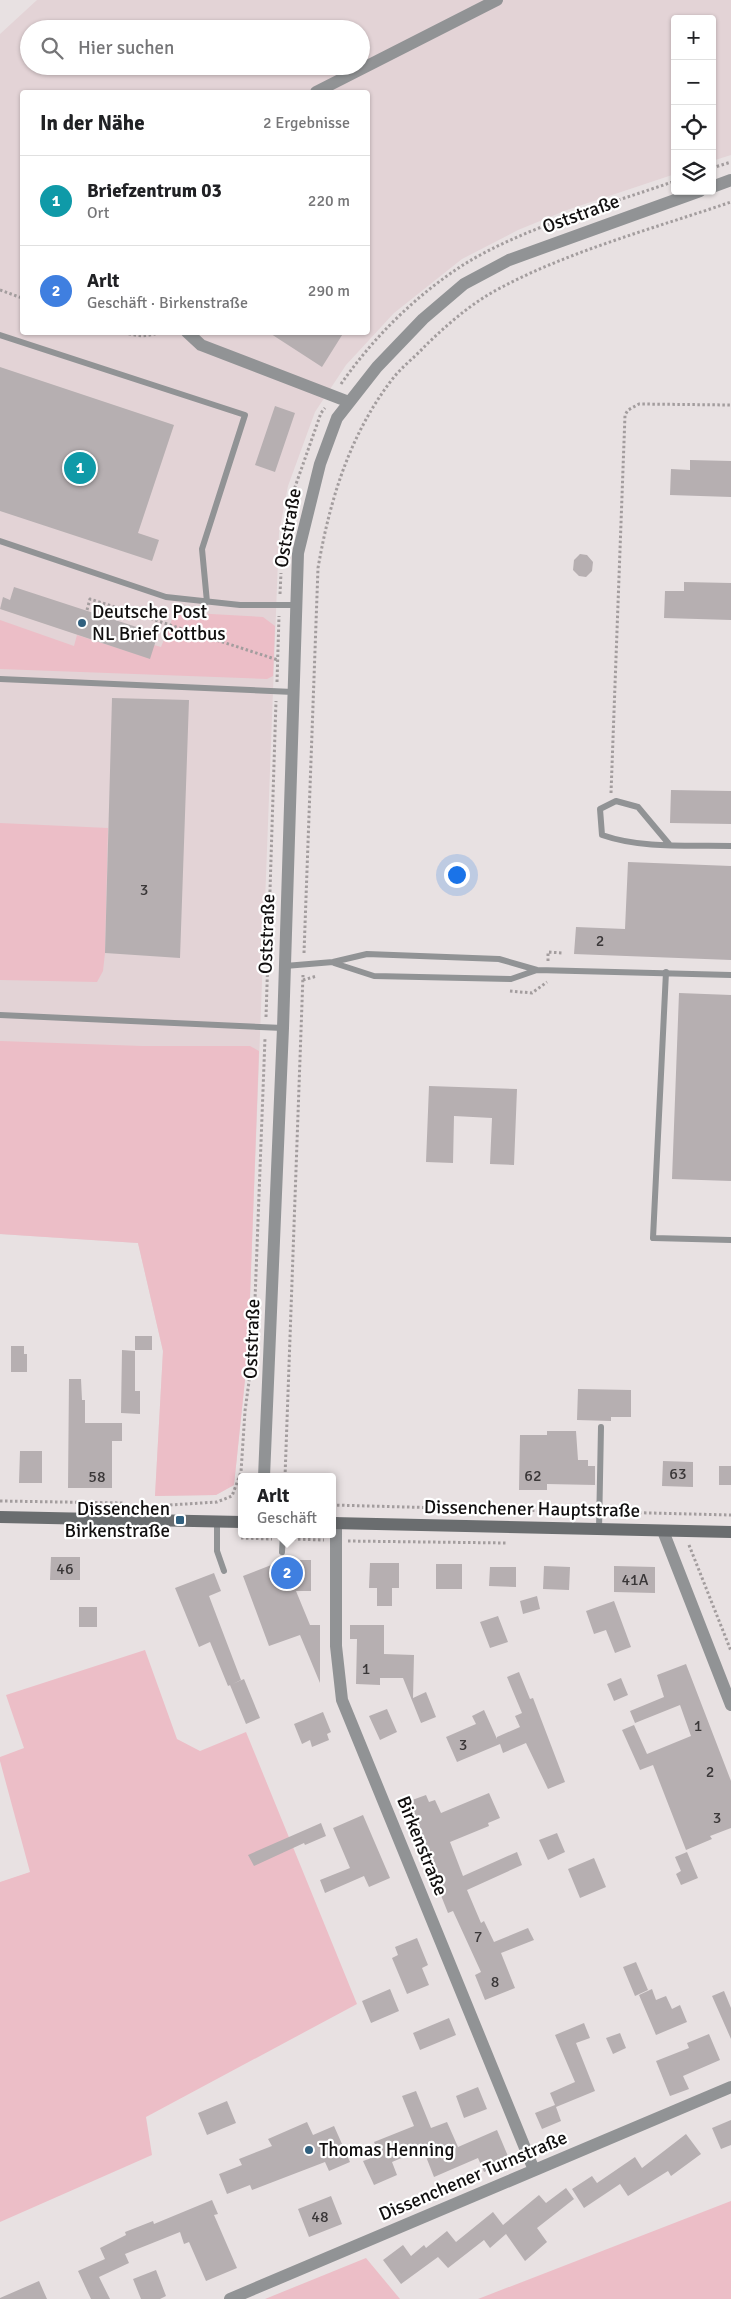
<!DOCTYPE html>
<html lang="de">
<head>
<meta charset="utf-8">
<style>
	:root { --surface:#fff; --page:#f6f6f6; --text:#202124; --muted:#757577; --line:#e0e0e0; --accent:#30607f }
	body { margin:0; font-family:Signika,sans-serif; background:var(--page); color:var(--text) }
	.controls { position:absolute; right:15px; top:15px; display:grid; overflow:hidden; border-radius:5px; box-shadow:0 1px 4px #0004 }
	.controls button { width:45px; height:45px; display:grid; place-items:center; padding:0; border:0; border-bottom:1px solid var(--line); background:var(--surface); color:var(--text); font:25px sans-serif }
	.you { position:absolute; left:456px; top:874px; width:18px; height:18px; margin:-12px; border:4px solid #fff; border-radius:50%; background:#1a73e8; box-shadow:0 0 0 8px #1a73e833 }
	.badge { display:grid; place-items:center; width:32px; height:32px; border-radius:50%; background:var(--accent); color:#fff; font-size:16px; font-weight:700 }
	.pin { position:absolute; translate:-50% -50%; border:2px solid #fff; box-shadow:0 1px 5px #0006 }
	.popup { position:absolute; left:238px; top:1473px; width:98px; height:65px; box-sizing:border-box; display:grid; place-content:center; border-radius:5px; background:var(--surface); filter:drop-shadow(0 1px 4px #0005); font-size:16px; white-space:nowrap; color:var(--muted) }
	.popup b { font-size:19px; color:var(--text) }
	.popup::after { content:''; position:absolute; left:50%; top:100%; margin-left:-10px; border:10px solid transparent; border-top-color:var(--surface) }
	.list { margin:0; padding:0; list-style:none }
	h2 { display:flex; justify-content:space-between; align-items:center; height:65px; margin:0; padding:0 20px; font-size:21px }
	h2 small { font-size:16px; font-weight:400; color:var(--muted) }
	.list li { display:grid; grid-template-columns:32px 1fr auto; gap:15px; align-items:center; box-sizing:border-box; height:90px; padding:0 20px; border-top:1px solid var(--line) }
	.list b { display:block; font-size:19px; white-space:nowrap }
	.list p { margin:0; font-size:16px; white-space:nowrap; color:var(--muted) }
	.list em { font-size:16px; font-style:normal; color:var(--muted) }
	.icon { flex:none; width:28px; height:28px; fill:none; stroke:currentColor; stroke-width:2; stroke-linecap:round; stroke-linejoin:round }
	.map { position:relative; flex:none; width:731px; height:2299px; overflow:hidden }
	.search { position:absolute; background:var(--surface); box-shadow:0 1px 4px #0004; left:20px; top:20px; width:350px; height:55px; display:flex; align-items:center; gap:12px; box-sizing:border-box; padding:0 18px; border-radius:28px; color:var(--muted); font-size:19px }
	.panel { position:absolute; background:var(--surface); box-shadow:0 1px 4px #0004; left:20px; top:90px; width:350px; height:245px; border-radius:5px }
	.map>svg:first-child { display:block }
	.built { fill:#e3d3d6; fill-rule:evenodd }
	.green { fill:#ecbec7 }
	.building { fill:#b6afb1 }
	.lines { fill:none; stroke-linecap:round; stroke-linejoin:round }
	.path { stroke:#a39d9e; stroke-width:3; stroke-dasharray:2.5 2.5; stroke-linecap:butt }
	.service { stroke:#919395; stroke-width:6 }
	.minor { stroke:#919395; stroke-width:12 }
	.secondary { stroke:#6a6d6f; stroke-width:12 }
	.poi-dot { fill:#30607f; stroke:#fff; stroke-width:2 }
	.labels { text-anchor:middle; dominant-baseline:central; stroke-width:4.5; stroke-linejoin:round; paint-order:stroke }
	.number-label { font-size:16px; fill:#3a3738 }
	.street-label { font-size:19px; fill:#110f0f; stroke:#fff }
	.poi-label { font-size:19px; fill:#110f0f; stroke:#fff; text-anchor:start }
</style>
</head>
<body>
<div class="map">
<svg width="731" height="2299" viewBox="0 0 731 2299">
	<rect width="100%" height="100%" fill="#e8e1e2"/>
	<!-- built -->
	<path class="built" d="M37 0H731V155L712 161V19H675V174L567 210 518 230 462 259 394 313 346 365 315 412 288 486 279 533 248 1351 234 1485 216 1495 155 1496 163 1351 138 1243 0 1234V34ZM29 29H361V66H29ZM22 92H368V332H22Z"/>
	<!-- green -->
	<path class="green" d="M175 612 263 617 275 626 273 676 267 679 0 669V620L74 646 77 635 149 658 154 645 161 647Z
		M0 823 108 828 105 953 103 971 97 982 0 980Z
		M0 1041 142 1046H250L259 1051 248 1351 234 1485 216 1495 155 1496 163 1351 138 1243 0 1234Z
		M145 1650 177 1739 200 1751 246 1732 357 2004 146 2117 152 2155 0 2222V1882L30 1872 0 1761V1757L24 1748 6 1695Z
		M731 2201V2299H478Z
		M366 2258 400 2299H265Z"/>
	<!-- building -->
	<path class="building" d="M268 332H344L322 367Z
		M0 367 174 425 138 533 159 540 152 561 0 511Z
		M275 406 295 413 275 472 255 465Z
		M690 460 731 461V497L670 495 671 469 690 470Z
		M580 554 587 555 593 562 592 571 586 577 579 576 573 570 574 560Z
		M684 582 731 583V620L664 618 665 591H684Z
		M14 587 158 634 150 659 0 609 3 597 10 600Z
		M112 698 189 700 180 958 105 953Z
		M671 790 731 791V824L670 823Z
		M628 862 731 866V960L574 954 576 927 625 929Z
		M679 993 731 995V1181L672 1179Z
		M429 1086 517 1089 514 1165 490 1164 492 1118 454 1116 453 1163 426 1162Z
		M135 1336H152V1350H135Z
		M11 1346H24V1354H27V1372H11Z
		M122 1350 135 1351V1391H140V1414L121 1413Z
		M69 1379H81L82 1400H85V1423H122V1441H112V1488H68Z
		M578 1389 631 1390V1417H611V1421L577 1420Z
		M547 1431H576L578 1460H588V1466H595V1485L547 1484V1490H519L520 1435H547Z
		M20 1451H42V1483H19Z
		M663 1461 693 1462V1487L662 1486Z
		M719 1466H731V1485H719Z
		M51 1557H80V1580H50Z
		M284 1560H311V1591H296L310 1625H320V1683L300 1635 269 1646 243 1576Z
		M370 1563H399V1588H392V1606H377V1588H369Z
		M436 1564H462V1589H436Z
		M544 1566 570 1567 569 1590 543 1589Z
		M614 1566 655 1567V1593L614 1592Z
		M490 1567H516V1587L489 1586Z
		M214 1573 221 1591 209 1596 241 1680 228 1686 210 1642 199 1647 175 1588Z
		M537 1596 540 1609 523 1614 520 1601Z
		M614 1601 631 1647 615 1653 606 1630 594 1634 586 1611Z
		M79 1607H97V1627H79Z
		M498 1616 508 1642 490 1648 480 1622Z
		M350 1625H384V1654L414 1655 413 1698 426 1692 436 1717 421 1723 403 1678H380V1685L356 1684 357 1639H350Z
		M686 1664 731 1781V1828L710 1836 712 1839 686 1850 653 1765 640 1770 622 1730 634 1725 647 1754 691 1736 680 1705 635 1723 630 1711 664 1697 657 1675Z
		M519 1672 530 1699 533 1698 565 1782 548 1789 526 1743 503 1753 500 1744 457 1762 446 1737 476 1724 472 1716 484 1710 497 1739V1737L520 1727 515 1716 522 1713 507 1677Z
		M621 1678 628 1695 614 1701 607 1684Z
		M244 1679 260 1718 246 1724 230 1685Z
		M387 1709 397 1732 380 1740 369 1716Z
		M323 1712 331 1732 327 1734 329 1740 312 1747 310 1740 302 1744 294 1724Z
		M489 1793 500 1818 488 1823 489 1826 450 1842 463 1876 517 1852 522 1865 467 1890 481 1923 484 1921 494 1942 528 1928 534 1940 501 1953 515 1988 485 2000 475 1975 481 1972 453 1911 448 1913 404 1803 426 1795 429 1802 435 1800 441 1813Z
		M363 1815 390 1878 369 1887 364 1876 325 1893 320 1880 350 1868 333 1828Z
		M321 1823 326 1836 305 1845 304 1843 254 1866 248 1855Z
		M557 1833 565 1852 548 1860 539 1840Z
		M687 1852 698 1878 681 1885 676 1874 681 1871 675 1857Z
		M594 1858 606 1887 580 1898 568 1869Z
		M417 1938 428 1965 422 1968 429 1985 407 1994 392 1958 398 1955 395 1947Z
		M636 1962 648 1990 635 1996 623 1967Z
		M390 1989 399 2011 371 2023 362 2001Z
		M652 1989 656 2000 666 1996 672 2009 680 2005 687 2022 656 2035 639 1995Z
		M724 1991 731 2008V2039L712 1996Z
		M449 2018 456 2035 420 2050 413 2033Z
		M584 2023 590 2038 576 2043 595 2091 556 2107 561 2121 542 2129 535 2113 555 2105 550 2093 575 2082 555 2035Z
		M620 2033 626 2048 613 2054 606 2038Z
		M709 2034 720 2060 683 2076 689 2089 670 2096 656 2061 689 2048 687 2043Z
		M478 2087 487 2109 464 2118 456 2096Z
		M416 2091 431 2128 447 2122 458 2147 497 2130 510 2161 484 2172 478 2158 434 2177 423 2149 392 2162 397 2175 374 2185 363 2161 380 2155 374 2142 414 2126 402 2096Z
		M227 2101 236 2123 207 2135 198 2113Z
		M731 2120V2145L721 2149 712 2128Z
		M307 2122 313 2135 334 2126 350 2162 329 2171 325 2162 252 2190 250 2185 227 2194 219 2174 242 2165 239 2159 272 2146 268 2139Z
		M686 2134 701 2154 671 2176 668 2171 628 2196 620 2184 584 2208 572 2189 592 2176 597 2183 635 2157 642 2168Z
		M566 2188 574 2199 537 2228 547 2242 525 2261 506 2234 490 2248 484 2240 448 2268 438 2257 401 2284 383 2260 403 2245 411 2256 424 2245 426 2248 447 2231 456 2242 493 2212 503 2225 539 2195 546 2203Z
		M331 2196 342 2224 309 2237 298 2209Z
		M212 2200 218 2214 214 2215 237 2268 206 2281 189 2242 184 2244 180 2232 125 2254 129 2263 99 2277 110 2299H91L78 2271 105 2259 100 2248 126 2235 125 2232 153 2221 154 2224Z
		M156 2270 166 2296 160 2299H141L133 2279Z
		M39 2281 47 2299H0V2298Z"/>
	<g class="lines">
		<!-- path -->
		<path class="path" d="M712 168 731 162
			M0 290 22 298
			M124 332C136 337 149 337 160 332
			M341 384C373 338 415 296 463 265 524 227 607 205 675 181
			M283 547 295 487 321 413 325 408
			M280 594 281 573
			M87 610 90 599 278 660
			M277 682 279 616
			M611 793 625 415 628 410 639 404 731 405
			M304 953 318 568C330 499 350 433 394 377 403 366 416 356 426 345 450 322 474 301 504 286 573 250 658 227 731 202
			M548 961V952L563 953
			M303 980 317 976
			M510 991 532 993 547 982
			M266 1017 276 701
			M285 1477 303 975
			M0 1501 124 1503
			M170 1505 217 1502 232 1496 241 1472 245 1411 253 1352 265 1038
			M332 1505 590 1512
			M609 1512 731 1515
			M241 1538 272 1539
			M293 1539 324 1540
			M348 1541 507 1543
			M689 1545 731 1651"/>
		<!-- service -->
		<path class="service" d="M0 335 245 415 202 549 207 602
			M0 541 166 597 240 605H296
			M0 679 293 692
			M669 844 638 807 616 801 600 809 602 835C642 849 689 845 731 846
			M334 963 374 976 511 979 537 970
			M285 966 333 962 367 954 499 959 537 970 731 975
			M666 972 653 1238 731 1240
			M0 1015 283 1028
			M217 1521V1551L224 1571
			M599 1530 601 1427
			M282 1552 283 1534"/>
		<!-- minor -->
		<path class="minor" d="M316 92 497 0
			M712 187 731 180
			M187 332 201 345 349 402
			M264 1477 283 1028 298 553 320 464 337 418 377 367 423 319 464 284 509 260 700 191
			M336 1523V1646L342 1700 534 2170
			M663 1531 731 1705
			M230 2299 731 2087"/>
		<!-- secondary -->
		<path class="secondary" d="M0 1517 242 1522
			M332 1523 731 1532"/>
	</g>
	<!-- markers -->
	<g class="poi-dot">
		<circle cx="82" cy="623" r="5"/>
		<rect x="175" y="1515" width="10" height="10" rx="2.5"/>
		<circle cx="309" cy="2150" r="5"/>
	</g>
	<g class="labels">
		<!-- number labels -->
		<g class="number-label">
			<text x="144" y="890">3</text>
			<text x="600" y="941">2</text>
			<text x="678" y="1474">63</text>
			<text x="533" y="1476">62</text>
			<text x="97" y="1477">58</text>
			<text x="65" y="1569">46</text>
			<text x="635" y="1580">41A</text>
			<text x="366" y="1669">1</text>
			<text x="698" y="1726">1</text>
			<text x="463" y="1745">3</text>
			<text x="710" y="1772">2</text>
			<text x="717" y="1818">3</text>
			<text x="478" y="1937">7</text>
			<text x="495" y="1982">8</text>
			<text x="320" y="2217">48</text>
		</g>
		<!-- street labels -->
		<g class="street-label">
			<text transform="translate(581 214) rotate(-20)">Oststraße</text>
			<text transform="translate(288 528) rotate(-80)">Oststraße</text>
			<text transform="translate(267 934) rotate(-88)">Oststraße</text>
			<text transform="translate(252 1339) rotate(-88)">Oststraße</text>
			<text transform="translate(532 1509) rotate(1)">Dissenchener Hauptstraße</text>
			<text transform="translate(422 1846) rotate(68)">Birkenstraße</text>
			<text transform="translate(473 2176) rotate(-23)">Dissenchener Turnstraße</text>
		</g>
		<!-- poi labels -->
		<g class="poi-label">
			<text x="92" y="612">Deutsche Post<tspan x="92" dy="22">NL Brief Cottbus</tspan></text>
			<text x="170" y="1509" text-anchor="end">Dissenchen<tspan x="170" dy="22">Birkenstraße</tspan></text>
			<text x="319" y="2150">Thomas Henning</text>
		</g>
	</g>
</svg>
<div class="controls">
<button>+</button>
<button>−</button>
<button><svg class="icon" aria-label="locate" viewBox="0 0 24 24"><circle cx="12" cy="12" r="6"/><path d="M12 2v4M12 18v4M2 12h4M18 12h4"/></svg></button>
<button><svg class="icon" aria-label="layers" viewBox="0 0 24 24"><path d="M12 4l9 5-9 5-9-5zM3 14l9 5 9-5"/></svg></button>
</div>
<div class="you"></div>
<div class="pin badge" style="left:80px;top:468px;background:#0f9aa8">1</div>
<div class="pin badge" style="left:287px;top:1573px;background:#3f7fe0">2</div>
<div class="popup"><b>Arlt</b>Geschäft</div>
<div class="search"><svg class="icon" aria-label="search" viewBox="0 0 24 24"><circle cx="10" cy="10" r="6"/><path d="M15 15l6 6"/></svg>Hier suchen</div>
<section class="panel">
<h2>In der Nähe<small>2 Ergebnisse</small></h2>
<ul class="list">
<li><span class="badge" style="background:#0f9aa8">1</span><div><b>Briefzentrum 03</b><p>Ort</p></div><em>220 m</em></li>
<li><span class="badge" style="background:#3f7fe0">2</span><div><b>Arlt</b><p>Geschäft · Birkenstraße</p></div><em>290 m</em></li>
</ul>
</section>
</div>
</body>
</html>
